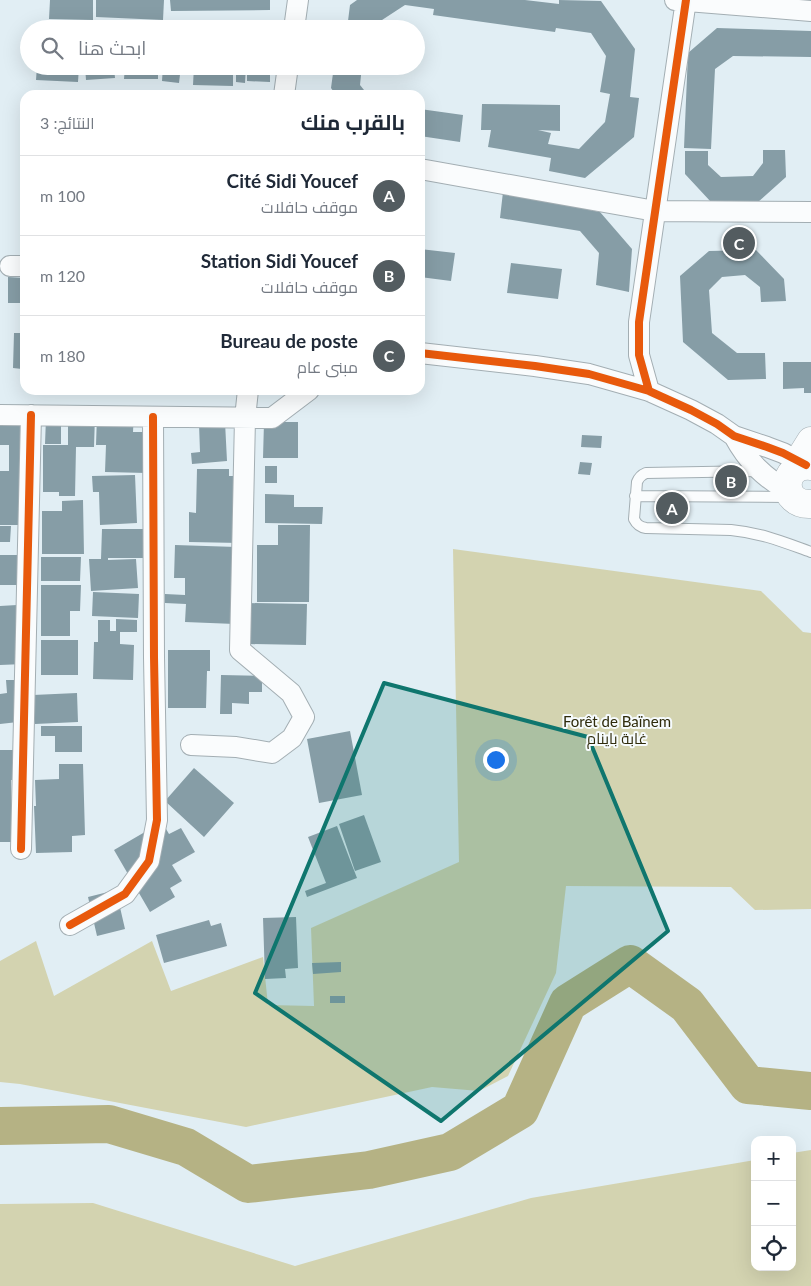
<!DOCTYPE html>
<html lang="ar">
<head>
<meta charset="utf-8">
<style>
	:root { --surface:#fff; --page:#f6f6f7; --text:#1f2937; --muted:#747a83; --line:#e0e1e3; --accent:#535c60 }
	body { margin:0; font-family:Lato,Cairo,sans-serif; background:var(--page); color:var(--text); direction:rtl }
	.controls { position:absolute; right:15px; bottom:15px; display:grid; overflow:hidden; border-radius:10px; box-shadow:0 5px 20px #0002 }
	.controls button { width:45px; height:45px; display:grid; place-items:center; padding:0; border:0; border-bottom:1px solid var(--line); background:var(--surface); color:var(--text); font:25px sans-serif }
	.you { position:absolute; left:495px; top:759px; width:18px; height:18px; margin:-12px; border:4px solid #fff; border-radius:50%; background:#1a73e8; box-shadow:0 0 0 8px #1a73e833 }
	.badge { display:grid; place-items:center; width:32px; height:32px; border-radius:50%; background:var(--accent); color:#fff; font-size:16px; font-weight:700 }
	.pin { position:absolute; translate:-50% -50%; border:2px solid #fff; box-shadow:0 1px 5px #0006 }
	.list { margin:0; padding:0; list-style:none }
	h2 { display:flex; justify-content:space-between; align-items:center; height:65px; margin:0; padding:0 20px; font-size:21px }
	h2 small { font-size:16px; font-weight:400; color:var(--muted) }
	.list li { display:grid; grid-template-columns:32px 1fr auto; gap:15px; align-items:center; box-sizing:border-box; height:80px; padding:0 20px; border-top:1px solid var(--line) }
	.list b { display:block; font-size:19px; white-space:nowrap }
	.list p { margin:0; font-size:16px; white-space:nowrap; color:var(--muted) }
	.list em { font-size:16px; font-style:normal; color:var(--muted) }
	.icon { flex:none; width:28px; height:28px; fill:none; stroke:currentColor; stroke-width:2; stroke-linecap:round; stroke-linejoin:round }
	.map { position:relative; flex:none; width:811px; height:1286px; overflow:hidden; direction:ltr }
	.search { position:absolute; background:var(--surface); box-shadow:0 5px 20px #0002; left:20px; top:20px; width:405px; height:55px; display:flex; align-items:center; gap:12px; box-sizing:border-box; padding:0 18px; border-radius:28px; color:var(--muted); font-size:19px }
	.panel { position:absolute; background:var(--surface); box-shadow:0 5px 20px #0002; left:20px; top:90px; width:405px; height:305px; border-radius:15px; direction:rtl }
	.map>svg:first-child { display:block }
	.forest { fill:#d3d3b0 }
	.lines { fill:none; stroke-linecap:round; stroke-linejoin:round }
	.river { stroke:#b5b284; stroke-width:38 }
	.building { fill:#869da6 }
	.lane-casing { stroke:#a3aeb3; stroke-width:12 }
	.street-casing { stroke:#a3aeb3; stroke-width:22 }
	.primary-casing { stroke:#a3aeb3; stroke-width:29 }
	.lane { stroke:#fafcfd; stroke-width:10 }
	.street { stroke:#fafcfd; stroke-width:20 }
	.primary { stroke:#fafcfd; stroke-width:28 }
	.cycleway-casing { stroke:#f6fbfd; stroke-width:11 }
	.cycleway { stroke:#e8590c; stroke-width:8 }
	.marked { fill:#0f766e; fill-opacity:0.2; stroke:#0f766e; stroke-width:4; stroke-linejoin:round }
	.labels { text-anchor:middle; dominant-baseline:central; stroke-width:4; stroke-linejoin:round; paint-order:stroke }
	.park-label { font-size:15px; fill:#2f2b0b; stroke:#f6fbfd }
</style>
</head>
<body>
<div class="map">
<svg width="811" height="1286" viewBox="0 0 811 1286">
	<rect width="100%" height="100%" fill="#e1eef4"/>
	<!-- forest -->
	<path class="forest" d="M453 549 761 591 803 632 811 633V909L755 910 731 887 566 886 556 973 508 1076 479 1091 432 1087 246 1127 20 1084 0 1082V961L36 941 54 996 152 941 171 991 263 957 268 1005 314 1006 311 928 459 862Z
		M811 1150V1286H0V1204L93 1203 295 1266 531 1198 755 1160V1267H792V1153Z"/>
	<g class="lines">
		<!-- river -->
		<path class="river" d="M0 1126 109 1124 186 1147 248 1184 369 1170 450 1152 520 1110 568 1003 630 964 687 1005 748 1085 811 1091"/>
	</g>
	<!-- building -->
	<path class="building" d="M50 0H93V20L49 19Z
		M96 0H164L163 20 96 17Z
		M170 0H270V10L171 11Z
		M357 0H525L559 4V0L601 1 635 49 630 97 639 98 634 137 585 178 549 171 551 158 488 147 491 130H481L482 104 560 105V131L538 130 551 133 548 144 579 149 605 122 610 94 600 92 606 56 591 33 556 28 555 32 433 15 434 9 405 5 382 20 381 29H347L350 5Z
		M717 28 811 31V57L733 56 715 69 711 149 684 148 688 53Z
		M37 66H79L78 82 36 80Z
		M85 66H114L115 78 86 80Z
		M125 66H158V79H124Z
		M163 66H181L179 83 162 81Z
		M194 66H233V86L193 85Z
		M236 66H246L245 83 236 82Z
		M247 66H270V82L247 81Z
		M334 66H362L360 85 368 95H336L331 88Z
		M420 109 463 115 460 142 420 136Z
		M763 150H785L786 177 758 202H711L685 174V151H708V165L721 177 753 176 763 163Z
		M503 192 600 212 632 249 629 292 596 285 599 253 580 231 500 218Z
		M420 249 455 253 451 281 420 277Z
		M756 250 784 279 786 301 761 302 760 287 745 275 722 277 709 290 712 333 737 353H765L766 379 728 380 683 342 680 276 709 251Z
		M511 263 562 269 558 299 507 293Z
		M8 277 25 278V303H8Z
		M14 333H23L22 369 13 368Z
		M783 362H811V393H804V388L783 389Z
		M134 412 133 432H148L147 473 105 472 106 445H96L97 415Z
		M0 414H27L19 525H0V471H9V445H0Z
		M68 416H95L94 447H76L75 496H59V492H43V445H68Z
		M46 418H61V444H45Z
		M225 422 227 461 192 464 191 453 200 452 199 424Z
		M264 422H298V458H263Z
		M582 435 602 436 601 448 581 447Z
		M580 462 592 463 590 475 578 474Z
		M265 466H277V483H265Z
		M197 469H229V476H240V543L189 542V512L196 513Z
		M135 475 137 523 100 525 99 492H93L92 476Z
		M265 494 294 495V507H323L322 524 265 523Z
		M83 500 84 554H42V511H62V501Z
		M278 525H310L309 602H257V545H278Z
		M0 526H11L10 542H0Z
		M102 529H146L145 558H108V560L136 559 138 588 91 591 89 559H101Z
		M175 545 237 547 235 624 185 622 186 604 165 603V594L185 595V578H174Z
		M0 555H18L17 585H0Z
		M41 557H81L80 581H41Z
		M41 585H81L80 611H70V636H41Z
		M93 592 139 594 138 618 92 616Z
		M247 603 307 604 306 645 247 644Z
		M17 605 24 664 0 665V606Z
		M116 619 137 620V632H120V644L134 645 133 680 93 679 94 642H98V620H110V631H116Z
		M41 640H78V675H41Z
		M168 650H210V671H207L206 708H168Z
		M221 675 262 676V692H249V704L232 703V714H220Z
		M6 680H14V693H17L18 722 0 724V694L7 693Z
		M77 693 78 722 35 724 33 695Z
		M41 726H82V752H55V736H41Z
		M350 731 362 795 319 803 307 739Z
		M0 750H20V780H11L12 842H0Z
		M59 764H83L85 835 72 836V852L36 853 34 806H36L35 780 59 779Z
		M194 768 234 803 204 837 165 801Z
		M364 815 381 862 355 871 339 824Z
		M162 822 169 834 181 828 195 852 172 865 182 881 170 888 175 897 150 912 114 850Z
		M337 826 357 878 307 897 305 891 326 883 308 837Z
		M116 890 125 929 97 936 88 897Z
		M296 917 298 968 285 969 286 978 265 979 263 918Z
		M209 920 211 926 221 923 227 946 164 963 156 935Z
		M341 962V972L313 974 312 963Z
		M330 996H345V1003H330Z"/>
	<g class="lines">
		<defs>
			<path id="lane" d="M759 471 646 473C641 475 639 477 637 482L634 519C637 525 640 527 646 528L731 530C762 533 783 542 811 552
				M635 496 788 497"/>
			<path id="street" d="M675 0 811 11
				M294 29 298 0
				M284 95 288 66
				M420 169 655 211 811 212
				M10 266H25
				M420 353 535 366 589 374 649 391 691 410 717 424 734 436 767 447 783 453 806 465
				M649 391 639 355V322L686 0
				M0 415 272 418 309 390
				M734 436C748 462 764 477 789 492
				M191 745 236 747 272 753 292 738 304 717 291 693 240 650 245 418 248 390
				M21 849 31 415
				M70 925 125 894 149 861 157 820 154 657 153 417"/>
			<path id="primary" d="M811 466C780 463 780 506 811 504
				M795 469 801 457 811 441"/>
		</defs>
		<!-- lane casing -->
		<use href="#lane" class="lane-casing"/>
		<!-- street casing -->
		<use href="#street" class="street-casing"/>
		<!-- primary casing -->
		<use href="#primary" class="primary-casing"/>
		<!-- lane -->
		<use href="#lane" class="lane"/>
		<!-- street -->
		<use href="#street" class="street"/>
		<!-- primary -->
		<use href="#primary" class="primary"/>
		<defs>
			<path id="cycleway" d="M420 353 535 366 589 374 649 391 691 410 717 424 734 436 767 447 783 453 806 465
				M649 391 639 355V322L686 0
				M21 849 31 415
				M70 925 125 894 149 861 157 820 154 657 153 417"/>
		</defs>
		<!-- cycleway casing -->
		<use href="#cycleway" class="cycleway-casing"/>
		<!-- cycleway -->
		<use href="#cycleway" class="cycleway"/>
	</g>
	<!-- marked area -->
	<path class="marked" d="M384 683 588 737 668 931 441 1121 255 993Z"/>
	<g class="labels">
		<!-- park labels -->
		<g class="park-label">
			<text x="617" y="721">Forêt de Baïnem<tspan x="617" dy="17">غابة باينام</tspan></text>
		</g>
	</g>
</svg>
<div class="controls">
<button>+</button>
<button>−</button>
<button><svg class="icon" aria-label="locate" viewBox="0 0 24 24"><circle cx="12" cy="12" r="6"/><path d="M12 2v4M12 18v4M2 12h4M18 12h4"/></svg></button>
</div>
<div class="you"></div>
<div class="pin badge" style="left:672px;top:508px">A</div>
<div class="pin badge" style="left:731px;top:481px">B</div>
<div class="pin badge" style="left:739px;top:243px">C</div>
<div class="search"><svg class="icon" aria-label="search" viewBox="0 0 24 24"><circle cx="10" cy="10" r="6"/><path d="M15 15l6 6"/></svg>ابحث هنا</div>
<section class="panel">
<h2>بالقرب منك<small>النتائج: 3</small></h2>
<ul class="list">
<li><span class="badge">A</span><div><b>Cité Sidi Youcef</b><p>موقف حافلات</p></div><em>100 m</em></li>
<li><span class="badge">B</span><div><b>Station Sidi Youcef</b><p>موقف حافلات</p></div><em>120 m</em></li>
<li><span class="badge">C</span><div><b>Bureau de poste</b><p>مبنى عام</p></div><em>180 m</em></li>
</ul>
</section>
</div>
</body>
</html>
